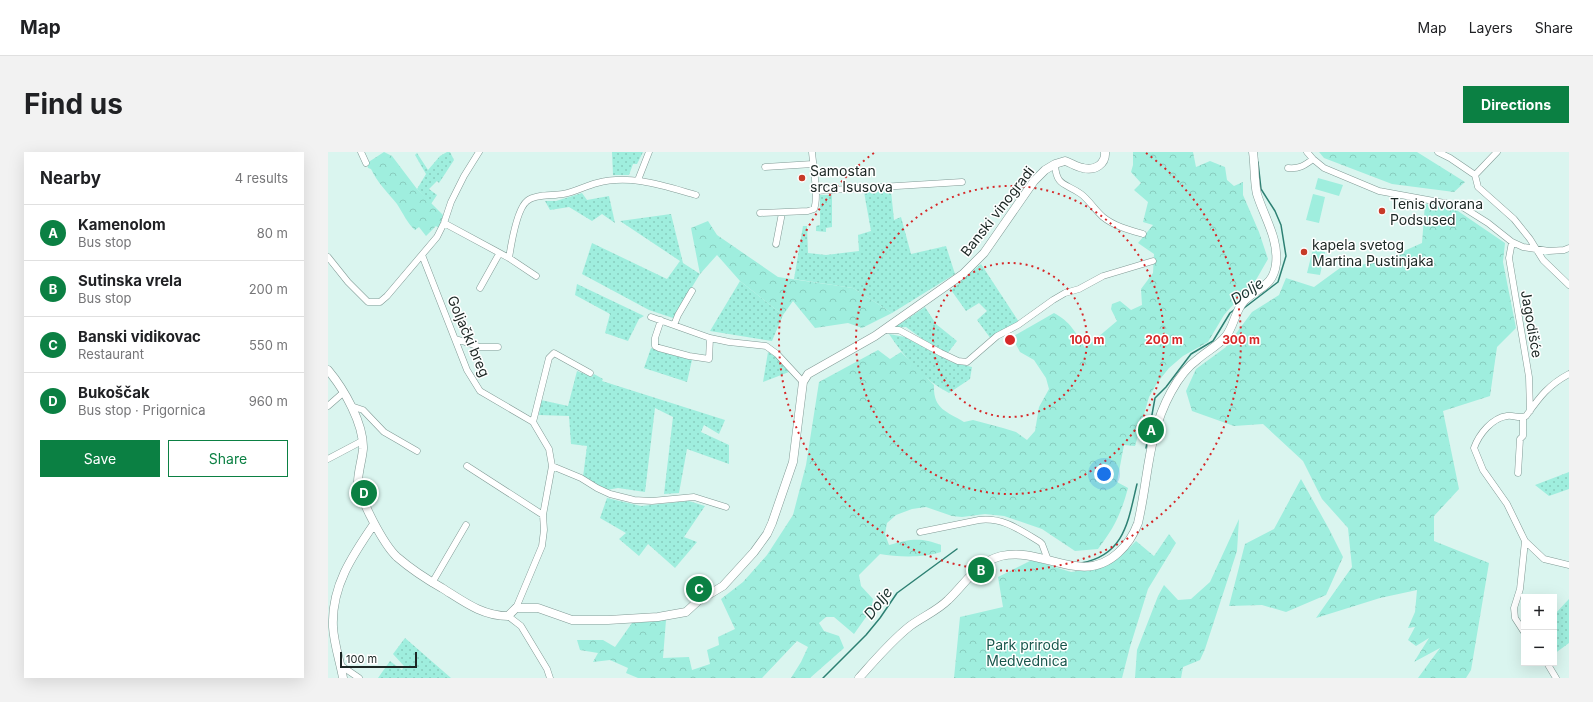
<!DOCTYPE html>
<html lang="en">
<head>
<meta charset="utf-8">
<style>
	:root { --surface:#fff; --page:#f2f2f2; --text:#202124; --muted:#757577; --line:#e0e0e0; --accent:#0b8043 }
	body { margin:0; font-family:Inter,sans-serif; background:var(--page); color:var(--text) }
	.controls { position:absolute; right:12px; bottom:12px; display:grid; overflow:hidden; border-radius:0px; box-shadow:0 4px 16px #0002 }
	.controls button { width:36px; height:36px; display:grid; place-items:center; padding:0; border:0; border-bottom:1px solid var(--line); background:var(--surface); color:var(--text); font:20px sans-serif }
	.scale { position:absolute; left:12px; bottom:10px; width:77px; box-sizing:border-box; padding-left:4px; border:2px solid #1c2724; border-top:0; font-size:11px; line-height:14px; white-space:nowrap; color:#1c2724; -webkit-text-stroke:3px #fff; paint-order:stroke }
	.you { position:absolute; left:776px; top:322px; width:14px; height:14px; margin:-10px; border:3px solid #fff; border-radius:50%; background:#1a73e8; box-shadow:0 0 0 6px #1a73e833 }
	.badge { display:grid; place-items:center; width:26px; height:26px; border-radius:50%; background:var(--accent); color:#fff; font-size:13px; font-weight:700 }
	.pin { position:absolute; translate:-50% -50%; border:2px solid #fff; box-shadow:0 1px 4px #0006 }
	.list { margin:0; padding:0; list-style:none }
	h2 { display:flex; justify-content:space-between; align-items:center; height:52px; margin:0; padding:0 16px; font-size:17px }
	h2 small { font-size:13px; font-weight:400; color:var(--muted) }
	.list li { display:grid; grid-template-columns:26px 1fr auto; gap:12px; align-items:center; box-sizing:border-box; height:56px; padding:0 16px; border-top:1px solid var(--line) }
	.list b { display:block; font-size:15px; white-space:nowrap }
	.list p { margin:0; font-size:13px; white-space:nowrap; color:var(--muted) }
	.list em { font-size:13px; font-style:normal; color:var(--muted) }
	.actions { display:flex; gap:8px; padding:12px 16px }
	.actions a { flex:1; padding:9px 0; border:1px solid var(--accent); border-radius:0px; text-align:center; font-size:14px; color:var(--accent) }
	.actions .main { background:var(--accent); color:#fff }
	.map { position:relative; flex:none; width:1241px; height:526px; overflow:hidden; border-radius:0px }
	header { display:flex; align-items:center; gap:24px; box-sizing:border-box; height:56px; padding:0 20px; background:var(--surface); border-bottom:1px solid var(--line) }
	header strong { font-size:19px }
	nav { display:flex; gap:22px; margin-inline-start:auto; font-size:14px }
	.intro { display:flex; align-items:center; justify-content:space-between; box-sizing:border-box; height:96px; padding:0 24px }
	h1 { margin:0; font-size:28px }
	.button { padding:10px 18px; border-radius:0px; background:var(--accent); color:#fff; font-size:14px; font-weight:700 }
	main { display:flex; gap:24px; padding:0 24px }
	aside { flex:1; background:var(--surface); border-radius:0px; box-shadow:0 4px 16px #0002 }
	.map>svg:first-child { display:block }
	.grass { fill:url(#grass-dots) }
	.forest { fill:url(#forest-crowns) }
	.garden { fill:#9feede }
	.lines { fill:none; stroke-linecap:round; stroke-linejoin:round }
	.stream { stroke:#2d8073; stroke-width:1.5 }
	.minor-casing { stroke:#819a95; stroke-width:7 }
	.tertiary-casing { stroke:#819a95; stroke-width:9 }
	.minor { stroke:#fff; stroke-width:6 }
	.tertiary { stroke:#fff; stroke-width:8 }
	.ring { fill:none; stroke:#d62828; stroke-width:2; stroke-dasharray:2 4 }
	.poi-dot { fill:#c73a28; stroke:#fff; stroke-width:1.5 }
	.labels { text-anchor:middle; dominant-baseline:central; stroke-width:3; stroke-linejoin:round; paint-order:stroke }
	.poi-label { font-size:14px; fill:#1c2724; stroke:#fff; text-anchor:start }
	.street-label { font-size:14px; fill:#1c2724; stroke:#fff }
	.park-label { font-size:14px; fill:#18564c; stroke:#fff }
	.water-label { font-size:15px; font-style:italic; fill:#1b332f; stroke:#fff }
	.centre { fill:#d62828; stroke:#fff; stroke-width:2 }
	.ring-label { font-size:12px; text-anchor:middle; font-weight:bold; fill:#d62828; stroke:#fff; stroke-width:3; stroke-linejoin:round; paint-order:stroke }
</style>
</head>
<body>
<header>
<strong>Map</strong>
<nav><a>Map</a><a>Layers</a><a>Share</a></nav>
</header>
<div class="intro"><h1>Find us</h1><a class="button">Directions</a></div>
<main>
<aside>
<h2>Nearby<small>4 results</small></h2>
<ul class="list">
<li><span class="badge">A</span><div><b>Kamenolom</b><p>Bus stop</p></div><em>80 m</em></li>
<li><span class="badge">B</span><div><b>Sutinska vrela</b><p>Bus stop</p></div><em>200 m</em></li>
<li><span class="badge">C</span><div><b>Banski vidikovac</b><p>Restaurant</p></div><em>550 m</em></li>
<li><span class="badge">D</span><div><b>Bukoščak</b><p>Bus stop · Prigornica</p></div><em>960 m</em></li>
</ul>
<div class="actions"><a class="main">Save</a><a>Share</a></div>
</aside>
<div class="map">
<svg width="1241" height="526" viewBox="0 0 1241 526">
	<defs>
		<pattern id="grass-dots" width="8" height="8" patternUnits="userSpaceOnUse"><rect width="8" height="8" fill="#9feede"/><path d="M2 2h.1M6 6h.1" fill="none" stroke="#88ccbe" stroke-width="1.8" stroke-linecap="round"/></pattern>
		<pattern id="forest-crowns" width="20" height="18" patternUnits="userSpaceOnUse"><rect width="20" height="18" fill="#9feede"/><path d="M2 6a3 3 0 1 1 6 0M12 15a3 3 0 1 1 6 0" fill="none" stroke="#88ccbe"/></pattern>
	</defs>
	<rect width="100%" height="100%" fill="#daf5ef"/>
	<!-- grass -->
	<path class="grass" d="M119 0H122L126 8 111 31 109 29 101 37 109 43 103 52 89 37 98 22 87 3 89 1 100 18 112 4Z
		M284 0H315L309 12H305L301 23H285Z
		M563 39 566 68 573 65 583 102 618 94 627 122 564 161 525 136 466 127 475 74H479L480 101 498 103 531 99 530 83 543 79 536 40Z
		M254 41 259 48 281 44 287 71 274 62 264 69 241 55 222 58 217 49H228Z
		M492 43H504V75L498 76V80L488 79V74L492 73Z
		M343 62 355 111 372 122 345 166 321 158 254 122 264 91 339 127 352 109 292 69Z
		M653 112 691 170 663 187 649 168 659 159 651 151 638 159 623 138Z
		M412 129 455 163 444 189 382 179Z
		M249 132 316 164 311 167 300 189 277 181 282 162 247 143Z
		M597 155 608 172 629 189 619 202 600 191 578 175 566 176Z
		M561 182 577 185 623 210 644 215 642 227 621 241C596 228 577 206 561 182Z
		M323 196 364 208 359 230 316 216Z
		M440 200 448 205 461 220 435 230Z
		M249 219 264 225 266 222 275 227 274 229 397 268 391 282 376 273 373 280 401 293V312L359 297 351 341 336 342 345 265 327 256 317 340 290 336 278 338 255 325 259 294 243 292 241 264 211 263 213 248 240 254Z
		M1241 320V337L1221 344 1207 333Z
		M279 346 313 354 361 349 377 354 356 385 369 390 347 416 320 392 311 404 291 387 298 381 272 366Z
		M1241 447V491L1226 502V463Z
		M77 486 123 526H50L62 509 74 518 76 514 65 502Z"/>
	<!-- forest -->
	<path class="forest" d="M56 0 64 4 89 37 115 63 112 77 108 74 98 84 91 75 87 78C79 71 75 61 69 52 60 41 49 30 43 17L40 16 39 11Z
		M805 0H865L868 15 882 9 897 15 899 28 906 34 915 30V43L931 80 940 107 921 140 914 144 903 155 896 163 880 190 855 204 841 216 829 231 821 245 807 294 796 293 789 330 800 336C793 362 786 376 770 397L747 399 714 377 676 364 657 362 634 365 624 364 598 355 584 357 568 363 559 371 557 382 561 393C582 387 593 385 613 393V400C596 406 569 405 552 402L531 423 533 434 545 447 543 458 526 482 506 465H498L491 471 496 479 511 484 516 496 482 526H463L473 510 480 495 469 489 434 526H310L298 521 300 516 282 508 265 510 270 501 252 498 249 488H275L287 495 304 471 338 468 335 506 361 505 364 518 382 512 379 498 391 493 390 485 407 477 393 447 415 430 439 403 465 363 478 313 491 230 550 198 562 207 573 200 606 233C605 257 618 259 636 270L645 268 675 276 688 280 699 288 707 279 711 255 721 237 718 226 706 208 692 200 684 185 726 161C743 170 747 180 757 196L789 169 783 157 784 152 792 149 803 158 814 153 813 137 825 121 826 102 810 91 825 73 815 70 820 50 806 38 813 31 803 20 805 13Z
		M991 0H1089L1137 30 1126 40 1064 32 996 6Z
		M1097 52 1127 57 1177 91 1175 110 1188 176 1169 195 1162 244 1115 259 1131 337 1106 364V389L1161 411 1143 518 1138 526H1090L1112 496 1086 510 1101 486 1088 494 1080 488 1087 475 1080 476 1087 460 1089 438 1052 446 988 466 1024 415 1020 376 994 347 975 309 935 272 906 274 864 259 858 239 868 217 898 195 924 160 951 143 958 126 986 135 1012 116 1051 110 1094 91Z
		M380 69 389 83 450 125 525 136 564 161 534 176 520 171 487 176 465 149 455 163 412 129 389 103 372 122 363 76Z
		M973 327 1001 377 1015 405 998 443 958 460 934 453 901 454 917 392 946 377Z
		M911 367 909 399 877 497 872 508 855 515 853 526H807L809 498 830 444 836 433 850 448 863 447 882 430Z
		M841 382 848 391 820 437 802 495 794 526H626L632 465 675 455 670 425 704 408 743 420 769 416 796 401 808 389 826 404Z"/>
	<!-- garden -->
	<path class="garden" d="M990 26 1015 33 1011 44 987 37Z
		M985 42 997 45 991 71 978 68Z
		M985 97 997 100 992 123 979 121Z"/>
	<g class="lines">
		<!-- stream -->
		<path class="stream" d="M916 156 950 130 958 104 953 73 947 59 933 37 930 10
			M818 296 827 246 838 235 863 202 885 189 902 161 906 158
			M753 411C797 403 800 369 809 332
			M495 526 538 483 552 466 569 441 629 397"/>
		<defs>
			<path id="minor" d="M33 0 38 11
				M979 0 985 7 996 16 1051 39 1133 54 1160 71 1184 90 1195 95 1221 99 1236 98 1241 96
				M1110 0 1122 6 1147 23 1150 35 1186 67 1202 87 1215 108 1241 133
				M727 12C728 35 738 31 753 42 761 48 767 58 775 65 786 74 801 78 815 82
				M437 15 485 12
				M960 16C971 17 976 14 985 7
				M1147 23 1169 0
				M310 28 321 0
				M487 39 634 30
				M432 61 480 59 486 57C491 46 485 13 484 0
				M116 71 181 106 208 124
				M1184 90 1181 106 1201 225 1202 259
				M448 92 454 61
				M94 103 139 218 152 239 205 270 221 297 224 314 215 363 216 378 214 394 188 456
				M0 105 20 130 40 150H52L59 144 109 85 116 71 123 50 136 24 151 0
				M181 106C183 93 189 57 199 49 207 42 224 44 235 42 247 40 257 34 269 31 303 22 336 34 368 43
				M152 136 171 102
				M323 165 382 186 401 190 438 194 449 202 475 230
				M333 168 327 186V194L331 196 361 204 381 207 382 186
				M346 173 350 163 364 139
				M555 178H571L613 201 630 209 639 210 669 184 690 173 725 148 737 141 751 137 775 124 825 109
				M128 187 152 195H170
				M0 254 16 240
				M23 254 35 258 56 280 89 299
				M205 270 221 206 226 201 262 221
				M0 307 34 289
				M139 314 215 363
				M224 314 253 326 269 336 282 342 306 348 324 349 366 345 398 355
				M1190 321 1192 287 1195 284V265
				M592 380 651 368C675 365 692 378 712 390L714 392 720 408
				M1197 389 1216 407 1241 413
				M104 431 138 373
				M180 464 193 474 219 517 222 526
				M1196 480 1187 466 1186 456 1192 437 1197 389 1179 352 1155 318 1146 296C1151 282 1164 266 1179 264 1186 263 1191 267 1198 264 1211 246 1220 233 1241 222
				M1219 511 1228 526
				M12 513 31 526"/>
			<path id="tertiary" d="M0 218C16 237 36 272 35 297 34 308 30 320 30 330 32 348 56 393 69 405 83 417 98 427 114 436 135 449 154 464 180 464L188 456H210L244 468H280L330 465 358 460 370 449 395 434 426 400 439 382 444 371 465 310 475 230 480 222 547 184 635 122 656 101 706 29 717 18 727 12 737 9C743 11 749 15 755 16 767 19 778 12 777 0
				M15 526C12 509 6 492 5 475 3 435 24 404 46 372
				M531 526C547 508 563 489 582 474 594 465 609 459 620 448 637 432 649 410 673 404 714 394 753 435 790 401 799 393 806 382 810 371 821 324 819 284 843 240 850 227 859 215 870 207 879 199 890 194 898 184 906 174 907 159 916 149 930 135 945 135 948 112 951 87 936 65 929 42 926 29 927 14 925 0"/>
		</defs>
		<!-- minor casing -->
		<use href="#minor" class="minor-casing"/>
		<!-- tertiary casing -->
		<use href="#tertiary" class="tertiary-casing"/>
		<!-- minor -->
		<use href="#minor" class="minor"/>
		<!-- tertiary -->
		<use href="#tertiary" class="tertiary"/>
	</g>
	<!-- distance rings -->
	<g class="ring">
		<circle cx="682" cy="188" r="77"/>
		<circle cx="682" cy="188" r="154"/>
		<path d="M818 1A231 231 0 1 1 546 1"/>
	</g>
	<!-- markers -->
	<g class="poi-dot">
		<circle cx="474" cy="26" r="4"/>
		<circle cx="1054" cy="59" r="4"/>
		<circle cx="976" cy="100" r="4"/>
	</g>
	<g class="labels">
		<!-- poi labels -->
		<g class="poi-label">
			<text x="482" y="18">Samostan<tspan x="482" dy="16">srca Isusova</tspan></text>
			<text x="1062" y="51">Tenis dvorana<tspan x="1062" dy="16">Podsused</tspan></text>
			<text x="984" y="92">kapela svetog<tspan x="984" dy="16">Martina Pustinjaka</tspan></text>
		</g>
		<!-- street labels -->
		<g class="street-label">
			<text transform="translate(669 59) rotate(-52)">Banski vinogradi</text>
			<text transform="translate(1204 172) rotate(80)">Jagodišće</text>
			<text transform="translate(141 184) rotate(67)">Goljački breg</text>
		</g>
		<!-- park labels -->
		<g class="park-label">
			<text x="699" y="492">Park prirode<tspan x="699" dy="16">Medvednica</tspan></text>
		</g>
		<!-- water labels -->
		<g class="water-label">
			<text transform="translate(919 139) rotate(-33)">Dolje</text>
			<text transform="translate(550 451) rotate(-52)">Dolje</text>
		</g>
	</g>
	<circle cx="682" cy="188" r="6" class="centre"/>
	<g class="ring-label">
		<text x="759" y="192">100 m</text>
		<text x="836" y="192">200 m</text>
		<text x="913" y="192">300 m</text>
	</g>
</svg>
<div class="controls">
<button>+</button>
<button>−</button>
</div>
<div class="scale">100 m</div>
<div class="you"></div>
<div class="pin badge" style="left:823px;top:278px">A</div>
<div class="pin badge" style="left:653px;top:418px">B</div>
<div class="pin badge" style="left:371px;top:437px">C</div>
<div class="pin badge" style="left:36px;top:341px">D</div>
</div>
</main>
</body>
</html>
